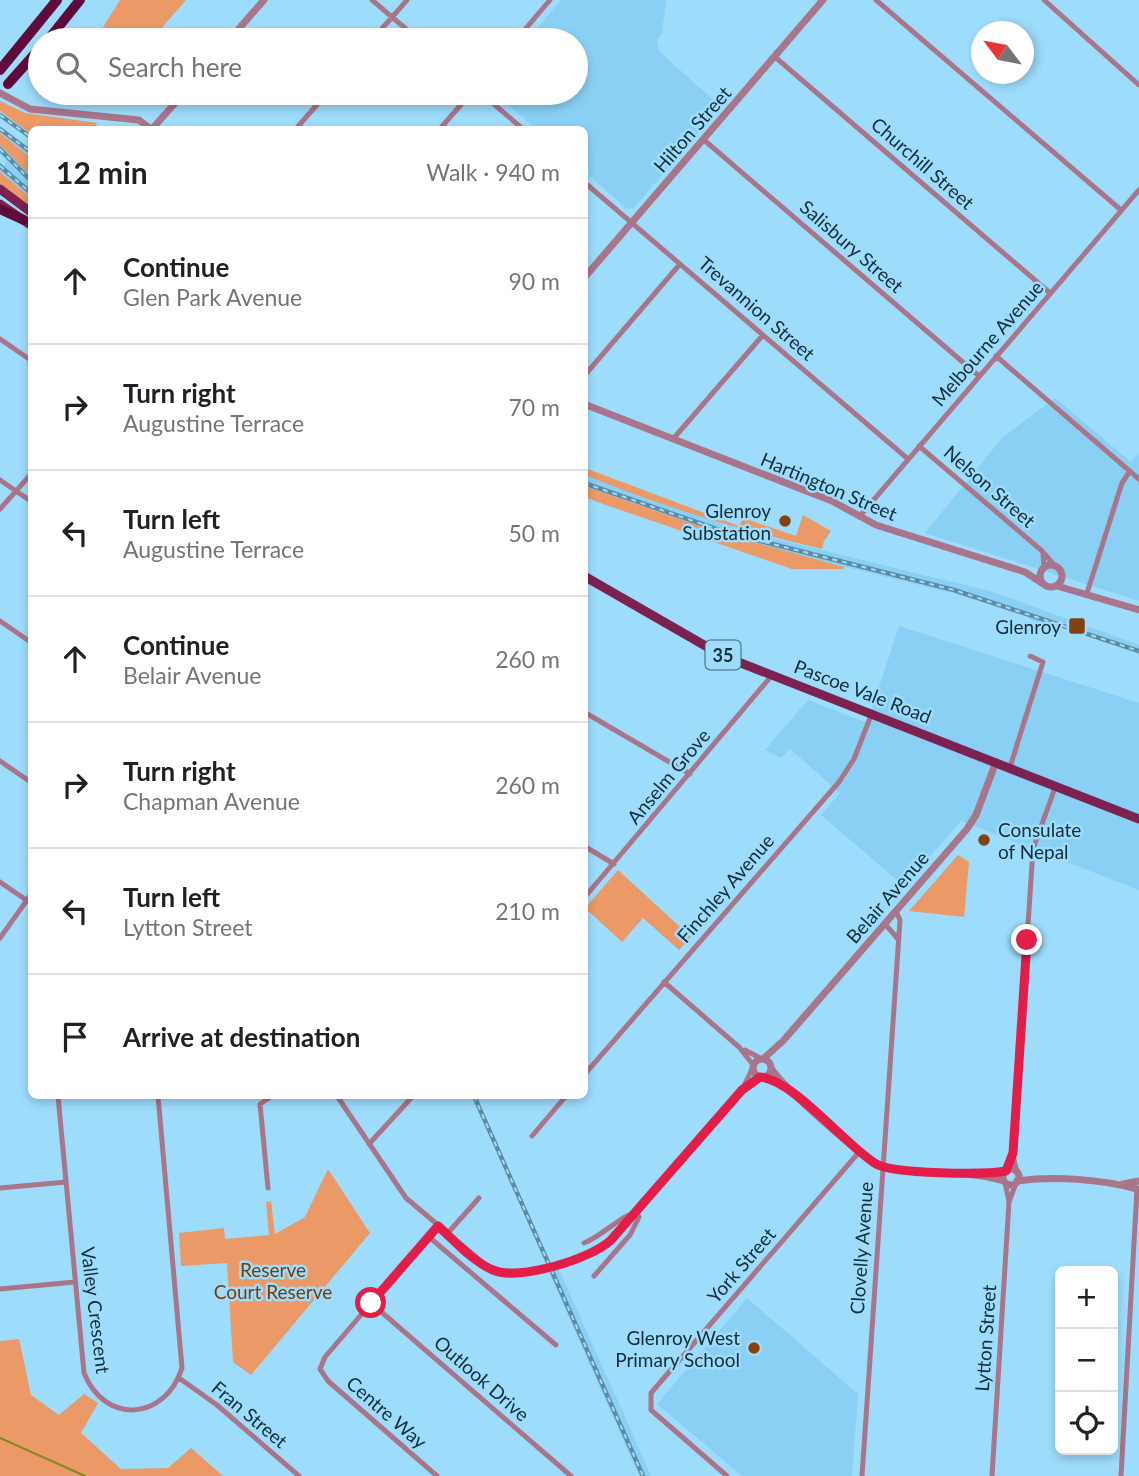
<!DOCTYPE html>
<html lang="en">
<head>
<meta charset="utf-8">
<style>
	:root { --surface:#fff; --page:#f6f6f6; --text:#202124; --muted:#757577; --line:#e0e0e0 }
	body { margin:0; font-family:Lato,sans-serif; background:var(--page); color:var(--text) }
	.controls { position:absolute; right:21px; bottom:21px; display:grid; overflow:hidden; border-radius:10px; box-shadow:0 4px 10px #0003 }
	.controls button { width:63px; height:63px; display:grid; place-items:center; padding:0; border:0; border-bottom:2px solid var(--line); background:var(--surface); color:var(--text); font:35px sans-serif }
	.compass { position:absolute; left:971px; top:21px; width:63px; height:63px; border-radius:50%; background:var(--surface); box-shadow:0 4px 10px #0003; rotate:302deg }
	.stop { position:absolute; width:21px; height:21px; margin:-16px; border:5px solid #e11d48; border-radius:50%; background:#fff }
	.stop.end { background:#e11d48; border-color:#fff; box-shadow:0 2px 7px #0008 }
	.list { margin:0; padding:0; list-style:none }
	h2 { display:flex; justify-content:space-between; align-items:center; height:91px; margin:0; padding:0 28px; font-size:30px }
	h2 small { font-size:23px; font-weight:400; color:var(--muted) }
	.list li { display:grid; grid-template-columns:46px 1fr auto; gap:21px; align-items:center; box-sizing:border-box; height:126px; padding:0 28px; border-top:2px solid var(--line) }
	.list b { display:block; font-size:26px; white-space:nowrap }
	.list p { margin:0; font-size:23px; white-space:nowrap; color:var(--muted) }
	.list em { font-size:23px; font-style:normal; color:var(--muted) }
	.icon { flex:none; width:38px; height:38px; fill:none; stroke:currentColor; stroke-width:2; stroke-linecap:round; stroke-linejoin:round }
	.map { position:relative; flex:none; width:1139px; height:1476px; overflow:hidden }
	.search { position:absolute; background:var(--surface); box-shadow:0 4px 10px #0003; left:28px; top:28px; width:560px; height:77px; display:flex; align-items:center; gap:18px; box-sizing:border-box; padding:0 24px; border-radius:38px; color:var(--muted); font-size:26px }
	.panel { position:absolute; background:var(--surface); box-shadow:0 4px 10px #0003; left:28px; top:126px; width:560px; height:973px; border-radius:10px }
	.map>svg:first-child { display:block }
	.built { fill:#8ad0f4 }
	.green { fill:#ea9967 }
	.lines { fill:none; stroke-linecap:round; stroke-linejoin:round }
	.stream { stroke:#85891d; stroke-width:2 }
	.minor { stroke:#a8758b; stroke-width:5 }
	.tertiary { stroke:#a8758b; stroke-width:7 }
	.primary { stroke:#7b2251; stroke-width:9 }
	.motorway { stroke:#5f0b3b; stroke-width:10 }
	.rail-casing { stroke:#5e8ba2; stroke-width:4.5 }
	.rail { stroke:#9edcfc; stroke-width:2; stroke-dasharray:5; stroke-linecap:butt }
	.route { stroke:#e11d48; stroke-width:9 }
	.poi-dot { fill:#844210; stroke:#9edcfc; stroke-width:2.5 }
	.labels { text-anchor:middle; dominant-baseline:central; stroke-width:5; stroke-linejoin:round; paint-order:stroke }
	.shield { fill:#9edcfc; stroke:#3d6274; stroke-width:2 }
	.shield-label { font-size:18px; font-weight:bold; fill:#132d39 }
	.street-label { font-size:19px; fill:#132d39; stroke:#9edcfc }
	.poi-label { font-size:19px; fill:#132d39; stroke:#9edcfc; text-anchor:end }
	.park-label { font-size:19px; fill:#7d3a00; stroke:#9edcfc }
</style>
</head>
<body>
<div class="map">
<svg width="1139" height="1476" viewBox="0 0 1139 1476">
	<rect width="100%" height="100%" fill="#9edcfc"/>
	<!-- built -->
	<path class="built" d="M561 0H666L662 33 657 40 659 51 720 106 634 208 627 209 585 172 584 130 536 129 494 93H576V40H527Z
		M0 127 31 151V158L0 133Z
		M0 145 31 177V198L0 172V163L4 166 7 161 0 154Z
		M1055 398 1131 462 1139 452V601L925 533 1002 438Z
		M584 475 748 532 993 592 1139 645V652L1053 624 1051 628 1036 623 1027 617 956 594 797 555 677 520 585 486Z
		M899 626 1139 703V890L961 821 904 886 821 815 840 793 790 749 781 758 765 750 808 700 867 723Z
		M559 1270 622 1410 651 1476H639L549 1272Z
		M747 1298 858 1394 852 1476H742L657 1404Z"/>
	<!-- green -->
	<path class="green" d="M120 0H186L151 40H95Z
		M62 93H108L107 102 58 98Z
		M0 101 25 113 97 123 94 129 32 130 31 134 0 111Z
		M0 133 31 158V177L0 145Z
		M0 172 31 198V208L0 184Z
		M585 468 739 526 743 518 796 536 803 515 831 531 824 541 822 549C741 530 662 507 585 475Z
		M584 486 717 532 844 567 843 569H792L603 504 585 497Z
		M958 855 969 862 964 917 909 911Z
		M618 870 691 937 679 950 643 918 622 942 585 908Z
		M328 1169 370 1233 251 1375 233 1362 227 1263 181 1266 179 1233 224 1228 225 1239 269 1235 266 1202 271 1201 275 1234 305 1217Z
		M19 1339 31 1395 59 1415 84 1394 98 1403 81 1433 121 1469 168 1468 191 1448 223 1476H0V1341Z"/>
	<g class="lines">
		<!-- stream -->
		<path class="stream" d="M0 1438 85 1476"/>
		<!-- minor -->
		<path class="minor" d="M372 0 419 40
			M876 0 1121 210
			M1044 0 1139 85
			M372 40 407 0
			M516 40 550 0
			M775 57 1050 293
			M481 93 524 130
			M295 130 327 93
			M439 130 471 93
			M704 140 979 376
			M584 182 908 459
			M0 339 32 361
			M996 356 1139 479
			M584 376 680 264
			M673 439 763 335
			M919 446 1041 550 1055 566
			M0 480 32 502
			M0 509 32 473
			M859 517 1139 190
			M1043 554 1044 568
			M1087 593 1122 483 1130 471
			M0 621 32 643
			M584 712 690 774
			M0 761 32 783
			M1010 767 1043 662 1030 656
			M584 846 614 864
			M0 882 32 904
			M584 898 773 674
			M885 924 898 939
			M0 938 32 893
			M664 982 739 1047 754 1066
			M745 1050 762 1059
			M584 1075 839 782 854 759 872 713
			M746 1088 760 1077
			M58 1096 84 1373C105 1425 165 1421 182 1368L158 1096
			M337 1096 406 1198 488 1267C514 1282 582 1261 606 1246L742 1090 753 1067
			M532 1136 566 1096
			M369 1144 413 1096
			M1013 1156 1017 1172
			M1007 1170 1013 1153 1033 849 1056 785
			M0 1188 66 1182
			M268 1188 260 1104 272 1096
			M1009 1202 1016 1183
			M447 1234 479 1198
			M429 1237 556 1345
			M584 1243C601 1237 624 1213 636 1213L639 1217 630 1235 594 1276
			M0 1289 75 1282
			M371 1303 571 1476
			M179 1378 217 1405 299 1476
			M437 1476 328 1381 320 1369 325 1357 437 1226
			M727 1476 651 1410V1393L860 1151
			M862 1476 900 920 896 911
			M992 1476 1009 1202 1005 1182
			M1121 1476 1137 1189"/>
		<!-- tertiary -->
		<path class="tertiary" d="M229 40 264 0
			M0 93 30 109 139 120 152 130
			M152 129 184 93
			M584 278 823 0
			M584 404 832 501 876 525 1025 572 1042 583
			M1040 576a11 11 0 1 1 22 0a11 11 0 1 1-22 0Z
			M1057 586 1139 610
			M763 1059 783 1041 967 829 976 815 996 762
			M753 1068a9 9 0 1 1 18 0a9 9 0 1 1-18 0Z
			M771 1068C781 1086 867 1163 885 1167 924 1176 965 1169 1004 1181
			M1003 1177a8 8 0 1 1 16 0a8 8 0 1 1-16 0Z
			M1017 1181C1055 1176 1100 1179 1137 1189
			M1123 1184 1139 1181"/>
		<!-- primary -->
		<path class="primary" d="M0 189 32 213
			M0 204 32 226
			M584 576 723 656 1139 819"/>
		<!-- motorway -->
		<path class="motorway" d="M48 40 80 0
			M0 70 57 0
			M8 84 40 48
			M0 209 24 220"/>
		<defs>
			<path id="rail" d="M0 115 32 138
				M0 129 32 153
				M0 149 32 182
				M0 166 32 194
				M584 483 725 532 954 590 1139 651
				M474 1096 643 1476"/>
		</defs>
		<!-- rail casing -->
		<use href="#rail" class="rail-casing"/>
		<!-- rail -->
		<use href="#rail" class="rail"/>
	</g>
	<g class="lines">
		<!-- route -->
		<path class="route" d="M371 1303 438 1226C454 1240 473 1262 493 1270 519 1281 591 1259 611 1240L742 1090 760 1077C794 1080 845 1145 876 1164 894 1174 984 1175 1006 1171L1013 1153 1027 940"/>
	</g>
	<!-- markers -->
	<g class="poi-dot">
		<circle cx="785" cy="521" r="7"/>
		<rect x="1068" y="617" width="18" height="18" rx="3.5"/>
		<circle cx="984" cy="840" r="7"/>
		<circle cx="754" cy="1348" r="7"/>
	</g>
	<g class="labels">
		<!-- shield labels -->
		<rect class="shield" x="705.5" y="640.5" width="35" height="29" rx="5"/>
		<g class="shield-label">
			<text x="723" y="655">35</text>
		</g>
		<!-- street labels -->
		<g class="street-label">
			<text transform="translate(692 129) rotate(-49)">Hilton Street</text>
			<text transform="translate(923 163) rotate(41)">Churchill Street</text>
			<text transform="translate(852 246) rotate(41)">Salisbury Street</text>
			<text transform="translate(757 308) rotate(41)">Trevannion Street</text>
			<text transform="translate(987 343) rotate(-49)">Melbourne Avenue</text>
			<text transform="translate(829 486) rotate(23)">Hartington Street</text>
			<text transform="translate(990 486) rotate(41)">Nelson Street</text>
			<text transform="translate(863 691) rotate(21)">Pascoe Vale Road</text>
			<text transform="translate(668 776) rotate(-50)">Anselm Grove</text>
			<text transform="translate(725 888) rotate(-49)">Finchley Avenue</text>
			<text transform="translate(887 897) rotate(-49)">Belair Avenue</text>
			<text transform="translate(861 1248) rotate(-86)">Clovelly Avenue</text>
			<text transform="translate(741 1265) rotate(-49)">York Street</text>
			<text transform="translate(96 1310) rotate(83)">Valley Crescent</text>
			<text transform="translate(985 1338) rotate(-86)">Lytton Street</text>
			<text transform="translate(482 1378) rotate(41)">Outlook Drive</text>
			<text transform="translate(387 1412) rotate(41)">Centre Way</text>
			<text transform="translate(250 1414) rotate(40)">Fran Street</text>
		</g>
		<!-- poi labels -->
		<g class="poi-label">
			<text x="771" y="510">Glenroy<tspan x="771" dy="22">Substation</tspan></text>
			<text x="1061" y="626">Glenroy</text>
			<text x="998" y="829" text-anchor="start">Consulate<tspan x="998" dy="22">of Nepal</tspan></text>
			<text x="740" y="1337">Glenroy West<tspan x="740" dy="22">Primary School</tspan></text>
		</g>
		<!-- park labels -->
		<g class="park-label">
			<text x="273" y="1269">Reserve<tspan x="273" dy="22">Court Reserve</tspan></text>
		</g>
	</g>
</svg>
<div class="controls">
<button>+</button>
<button>−</button>
<button><svg class="icon" aria-label="locate" viewBox="0 0 24 24"><circle cx="12" cy="12" r="6"/><path d="M12 2v4M12 18v4M2 12h4M18 12h4"/></svg></button>
</div>
<svg class="compass" viewBox="-18 -18 36 36"><path d="M0-13l5 13h-10z" fill="#e53935"/><path d="M0 13l5-13h-10z" fill="#757577"/></svg>
<div class="stop" style="left:371px;top:1303px"></div>
<div class="stop end" style="left:1027px;top:940px"></div>
<div class="search"><svg class="icon" aria-label="search" viewBox="0 0 24 24"><circle cx="10" cy="10" r="6"/><path d="M15 15l6 6"/></svg>Search here</div>
<section class="panel">
<h2>12 min<small>Walk · 940 m</small></h2>
<ul class="list">
<li><svg class="icon" aria-label="ahead" viewBox="0 0 24 24"><path d="M12 20V5M6 11l6-6 6 6"/></svg><div><b>Continue</b><p>Glen Park Avenue</p></div><em>90 m</em></li>
<li><svg class="icon" aria-label="right" viewBox="0 0 24 24"><path d="M7 20v-9h11M14 6l5 5-5 5"/></svg><div><b>Turn right</b><p>Augustine Terrace</p></div><em>70 m</em></li>
<li><svg class="icon" aria-label="left" viewBox="0 0 24 24"><path d="M17 20v-9H6M10 6l-5 5 5 5"/></svg><div><b>Turn left</b><p>Augustine Terrace</p></div><em>50 m</em></li>
<li><svg class="icon" aria-label="ahead" viewBox="0 0 24 24"><path d="M12 20V5M6 11l6-6 6 6"/></svg><div><b>Continue</b><p>Belair Avenue</p></div><em>260 m</em></li>
<li><svg class="icon" aria-label="right" viewBox="0 0 24 24"><path d="M7 20v-9h11M14 6l5 5-5 5"/></svg><div><b>Turn right</b><p>Chapman Avenue</p></div><em>260 m</em></li>
<li><svg class="icon" aria-label="left" viewBox="0 0 24 24"><path d="M17 20v-9H6M10 6l-5 5 5 5"/></svg><div><b>Turn left</b><p>Lytton Street</p></div><em>210 m</em></li>
<li><svg class="icon" aria-label="arrive" viewBox="0 0 24 24"><path d="M6 21V4h12l-3 4 3 4H6"/></svg><div><b>Arrive at destination</b></div></li>
</ul>
</section>
</div>
</body>
</html>
